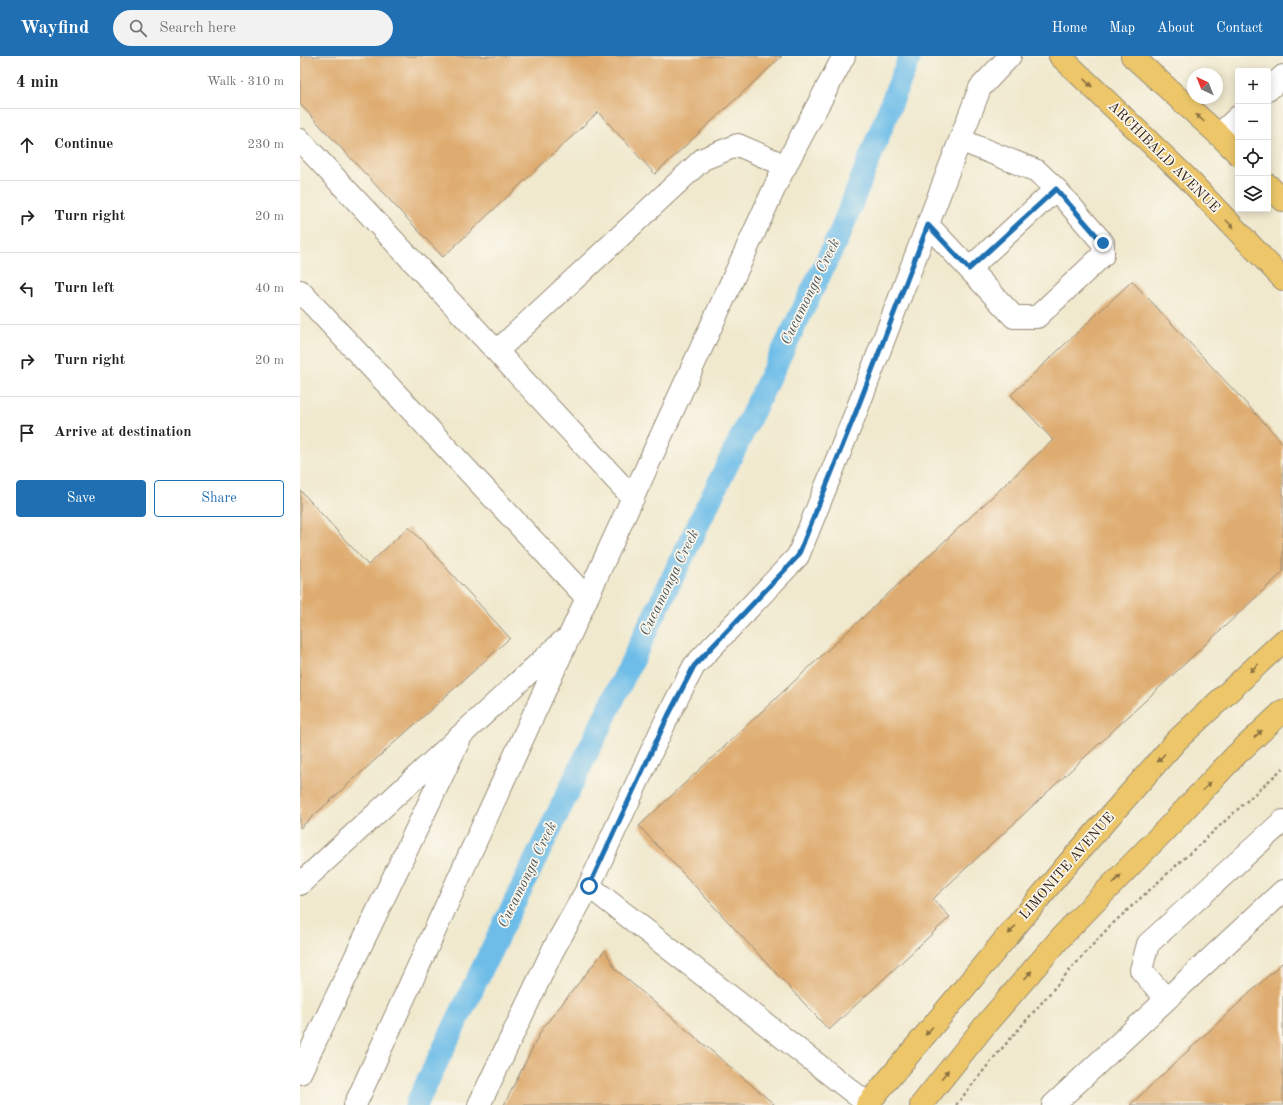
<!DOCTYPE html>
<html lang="en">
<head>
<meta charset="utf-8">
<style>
	:root { --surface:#fff; --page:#f2f2f2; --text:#222; --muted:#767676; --line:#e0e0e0; --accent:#1f6fb2 }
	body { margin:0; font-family:"Old Standard TT",serif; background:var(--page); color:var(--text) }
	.controls { position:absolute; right:12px; top:12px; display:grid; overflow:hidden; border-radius:4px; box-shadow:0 2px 10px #0003 }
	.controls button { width:36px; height:36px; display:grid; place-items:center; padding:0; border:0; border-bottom:1px solid var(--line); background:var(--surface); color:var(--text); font:20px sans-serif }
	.compass { position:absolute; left:887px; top:12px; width:36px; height:36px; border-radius:50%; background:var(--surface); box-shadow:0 2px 10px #0003; rotate:317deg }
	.stop { position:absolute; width:12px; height:12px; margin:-9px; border:3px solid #1f6fb2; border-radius:50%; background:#fff }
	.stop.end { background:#1f6fb2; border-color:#fff; box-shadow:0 1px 4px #0008 }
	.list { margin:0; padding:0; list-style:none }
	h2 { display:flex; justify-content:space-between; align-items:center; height:52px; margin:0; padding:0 16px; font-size:17px }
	h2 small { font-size:13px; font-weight:400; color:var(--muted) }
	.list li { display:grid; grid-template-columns:26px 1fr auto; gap:12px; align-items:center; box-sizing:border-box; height:72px; padding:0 16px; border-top:1px solid var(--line) }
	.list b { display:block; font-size:15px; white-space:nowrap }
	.list em { font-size:13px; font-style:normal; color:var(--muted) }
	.actions { display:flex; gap:8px; padding:12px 16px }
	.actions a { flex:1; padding:9px 0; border:1px solid var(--accent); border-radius:4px; text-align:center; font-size:14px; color:var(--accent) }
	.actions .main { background:var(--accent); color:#fff }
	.icon { flex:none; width:22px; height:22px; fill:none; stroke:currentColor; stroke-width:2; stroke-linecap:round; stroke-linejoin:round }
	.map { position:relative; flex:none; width:983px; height:1049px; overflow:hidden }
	header { display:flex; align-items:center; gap:24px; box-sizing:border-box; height:56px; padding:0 20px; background:var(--accent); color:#fff }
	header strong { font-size:19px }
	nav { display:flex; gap:22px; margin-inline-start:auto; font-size:14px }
	.search { width:280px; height:36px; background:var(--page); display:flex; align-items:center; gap:10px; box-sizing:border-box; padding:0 14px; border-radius:22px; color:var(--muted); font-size:15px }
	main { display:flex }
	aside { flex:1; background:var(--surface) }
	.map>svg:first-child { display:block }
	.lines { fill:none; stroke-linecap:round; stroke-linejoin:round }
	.canal { stroke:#6ebde8; stroke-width:23 }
	.building { fill:#deac6f }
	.minor-casing { stroke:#968a76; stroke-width:24 }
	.major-casing { stroke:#968a76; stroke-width:24 }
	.path { stroke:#968a76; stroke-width:2.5; stroke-dasharray:3 3; stroke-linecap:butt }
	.minor { stroke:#fff; stroke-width:22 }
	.major { stroke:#ecc669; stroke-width:22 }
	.oneway { fill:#8b7040 }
	.route { stroke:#1f6fb2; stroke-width:5 }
	.labels { text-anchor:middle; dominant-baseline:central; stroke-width:3.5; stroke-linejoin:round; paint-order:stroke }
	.street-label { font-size:14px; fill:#3b2a1e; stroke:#fbf7ec }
	.water-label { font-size:15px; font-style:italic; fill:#4a565b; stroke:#fbf7ec }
</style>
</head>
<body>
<header>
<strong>Wayfind</strong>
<div class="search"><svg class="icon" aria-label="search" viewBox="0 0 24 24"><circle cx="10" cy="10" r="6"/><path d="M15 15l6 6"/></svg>Search here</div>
<nav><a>Home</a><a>Map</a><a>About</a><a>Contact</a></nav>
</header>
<main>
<aside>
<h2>4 min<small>Walk · 310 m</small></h2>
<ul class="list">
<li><svg class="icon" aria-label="ahead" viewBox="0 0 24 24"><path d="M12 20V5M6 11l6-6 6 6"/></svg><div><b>Continue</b></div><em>230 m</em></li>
<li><svg class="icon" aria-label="right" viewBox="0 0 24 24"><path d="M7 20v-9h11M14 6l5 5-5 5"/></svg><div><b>Turn right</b></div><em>20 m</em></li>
<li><svg class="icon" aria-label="left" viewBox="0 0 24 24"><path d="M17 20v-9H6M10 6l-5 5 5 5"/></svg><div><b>Turn left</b></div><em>40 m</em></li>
<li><svg class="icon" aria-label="right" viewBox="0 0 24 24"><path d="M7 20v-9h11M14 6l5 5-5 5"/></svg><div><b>Turn right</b></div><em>20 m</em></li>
<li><svg class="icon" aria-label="arrive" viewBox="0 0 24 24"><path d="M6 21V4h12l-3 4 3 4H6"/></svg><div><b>Arrive at destination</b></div></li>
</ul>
<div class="actions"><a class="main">Save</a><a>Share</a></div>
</aside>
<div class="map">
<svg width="983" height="1049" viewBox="0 0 983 1049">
	<rect width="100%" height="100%" fill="#fbf7ec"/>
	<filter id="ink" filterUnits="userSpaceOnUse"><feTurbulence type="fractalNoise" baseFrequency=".025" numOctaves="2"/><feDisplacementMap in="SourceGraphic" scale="8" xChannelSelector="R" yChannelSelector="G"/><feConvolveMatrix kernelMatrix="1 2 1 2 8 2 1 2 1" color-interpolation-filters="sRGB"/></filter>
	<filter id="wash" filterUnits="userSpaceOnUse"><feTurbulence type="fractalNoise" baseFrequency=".012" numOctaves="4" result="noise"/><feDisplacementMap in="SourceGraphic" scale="16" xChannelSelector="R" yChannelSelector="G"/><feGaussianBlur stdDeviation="0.9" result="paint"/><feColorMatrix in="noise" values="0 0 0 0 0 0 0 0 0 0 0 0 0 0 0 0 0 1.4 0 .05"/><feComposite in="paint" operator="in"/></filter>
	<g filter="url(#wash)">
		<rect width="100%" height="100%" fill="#f0e9ce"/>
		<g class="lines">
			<!-- canal -->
			<path class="canal" d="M116 1049 540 177 610 0"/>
		</g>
		<g id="blocks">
			<!-- building -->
			<path class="building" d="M0 0H482L355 118 298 56 143 201 0 48Z
				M832 225 983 387V516L633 843 650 861 529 974 339 770 753 384 711 339Z
				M0 434 68 509 109 471 210 582 0 772Z
				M305 894 315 913 475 1049H204L242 973Z
				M983 906V1049H830Z"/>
		</g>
	</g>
	<g filter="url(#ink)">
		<use href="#blocks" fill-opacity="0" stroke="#968a76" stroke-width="1"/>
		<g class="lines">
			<defs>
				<path id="minor" d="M968 34 983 20
					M919 79 938 61
					M0 84 333 442
					M628 169 714 261H737L803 199V187L756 133 737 115 660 84
					M669 213 756 133
					M0 235 287 542
					M197 295 403 103 438 89 486 110
					M0 828 263 585
					M289 830 568 1048
					M866 943 841 914 848 888 983 765
					M0 1017 161 680
					M55 1049 479 122 544 0
					M179 1049 253 894 289 830 368 660 394 610 498 500 556 356 680 32 710 0
					M753 1049 983 835"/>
				<path id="major" d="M760 0 887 122 983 223
					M832 0 919 79 938 98
					M968 129 983 144
					M567 1049 765 811 877 684 983 585
					M621 1049 686 968 763 879 873 766 934 701 983 655"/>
			</defs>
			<!-- minor casing -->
			<use href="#minor" class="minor-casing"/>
			<!-- major casing -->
			<use href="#major" class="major-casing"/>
			<!-- path -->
			<path class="path" d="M656 1049 692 1004 769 915 809 871 983 712"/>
			<!-- minor -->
			<use href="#minor" class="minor"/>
			<!-- major -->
			<use href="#major" class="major"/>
		</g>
		<!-- one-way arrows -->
		<defs><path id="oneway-solid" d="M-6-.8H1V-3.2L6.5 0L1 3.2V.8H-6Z"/></defs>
		<g class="oneway">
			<use href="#oneway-solid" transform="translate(788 27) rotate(43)"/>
			<use href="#oneway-solid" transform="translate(900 62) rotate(-138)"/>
			<use href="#oneway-solid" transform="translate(930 168) rotate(46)"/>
			<use href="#oneway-solid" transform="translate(954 612) rotate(137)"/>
			<use href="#oneway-solid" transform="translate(958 678) rotate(-43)"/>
			<use href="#oneway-solid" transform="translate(861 702) rotate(132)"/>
			<use href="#oneway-solid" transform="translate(907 730) rotate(-47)"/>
			<use href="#oneway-solid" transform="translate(817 823) rotate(-46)"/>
			<use href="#oneway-solid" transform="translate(712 874) rotate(130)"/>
			<use href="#oneway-solid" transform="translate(728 919) rotate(-49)"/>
			<use href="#oneway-solid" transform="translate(629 975) rotate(130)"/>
			<use href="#oneway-solid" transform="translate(645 1018) rotate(-52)"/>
		</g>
	</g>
	<g class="lines" filter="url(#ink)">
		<!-- route -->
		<path class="route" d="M289 830 368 660 394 610 498 500 556 356 628 169 669 213 756 133 803 187"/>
	</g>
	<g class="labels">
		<!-- street labels -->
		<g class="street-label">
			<text transform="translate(864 101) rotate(45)">ARCHIBALD AVENUE</text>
			<text transform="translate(767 810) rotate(-49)">LIMONITE AVENUE</text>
		</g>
		<!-- water labels -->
		<g class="water-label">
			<text transform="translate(511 236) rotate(-64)">Cucamonga Creek</text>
			<text transform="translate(370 527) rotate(-64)">Cucamonga Creek</text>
			<text transform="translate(228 819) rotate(-64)">Cucamonga Creek</text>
		</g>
	</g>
</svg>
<div class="controls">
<button>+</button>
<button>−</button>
<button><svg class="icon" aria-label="locate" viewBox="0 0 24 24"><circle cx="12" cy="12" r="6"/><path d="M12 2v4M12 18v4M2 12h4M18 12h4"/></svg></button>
<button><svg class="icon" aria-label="layers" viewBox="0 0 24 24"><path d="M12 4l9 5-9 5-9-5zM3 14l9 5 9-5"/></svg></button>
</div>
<svg class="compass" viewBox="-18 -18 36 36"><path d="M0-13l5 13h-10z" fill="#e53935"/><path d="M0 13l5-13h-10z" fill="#767676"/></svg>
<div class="stop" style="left:289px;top:830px"></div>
<div class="stop end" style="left:803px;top:187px"></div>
</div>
</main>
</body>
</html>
